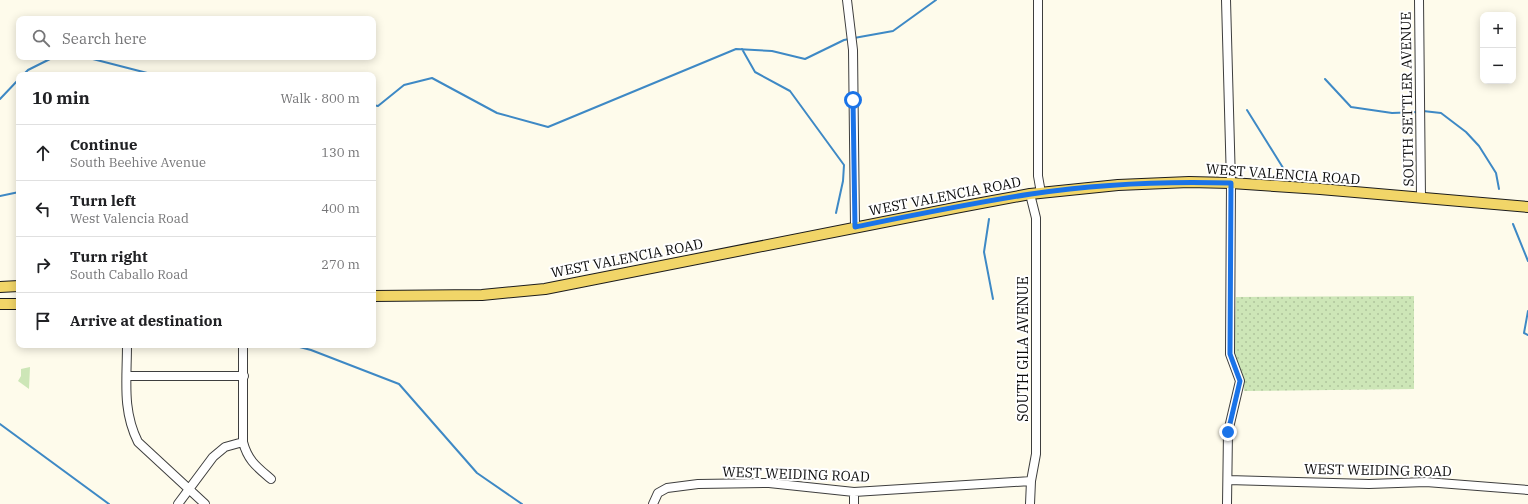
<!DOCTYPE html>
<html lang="en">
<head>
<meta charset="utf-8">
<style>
	:root { --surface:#fff; --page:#f6f6f6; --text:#202124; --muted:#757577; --line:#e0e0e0 }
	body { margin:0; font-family:"IBM Plex Serif",serif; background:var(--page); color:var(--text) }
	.controls { position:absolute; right:12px; top:12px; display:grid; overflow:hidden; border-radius:8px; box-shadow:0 2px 10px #0003 }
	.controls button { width:36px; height:36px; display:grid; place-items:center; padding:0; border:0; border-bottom:1px solid var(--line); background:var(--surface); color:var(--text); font:20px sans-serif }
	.stop { position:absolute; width:12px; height:12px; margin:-9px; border:3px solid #1a73e8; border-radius:50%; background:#fff }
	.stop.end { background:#1a73e8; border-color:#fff; box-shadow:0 1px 4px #0008 }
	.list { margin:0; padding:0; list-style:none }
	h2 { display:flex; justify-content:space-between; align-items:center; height:52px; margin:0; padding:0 16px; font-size:17px }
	h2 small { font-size:13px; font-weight:400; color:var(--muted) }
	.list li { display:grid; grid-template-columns:26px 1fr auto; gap:12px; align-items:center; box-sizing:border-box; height:56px; padding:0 16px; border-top:1px solid var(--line) }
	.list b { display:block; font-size:15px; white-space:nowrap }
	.list p { margin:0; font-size:13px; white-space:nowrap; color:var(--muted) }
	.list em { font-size:13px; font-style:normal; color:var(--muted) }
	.icon { flex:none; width:22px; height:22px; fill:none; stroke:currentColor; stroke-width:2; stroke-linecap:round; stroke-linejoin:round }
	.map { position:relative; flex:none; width:1528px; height:504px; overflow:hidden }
	.search { position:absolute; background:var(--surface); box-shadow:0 2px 10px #0003; left:16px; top:16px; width:360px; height:44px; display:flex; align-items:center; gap:10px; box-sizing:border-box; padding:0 14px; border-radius:8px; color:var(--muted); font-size:15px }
	.panel { position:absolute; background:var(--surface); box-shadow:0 2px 10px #0003; left:16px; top:72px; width:360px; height:276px; border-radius:8px }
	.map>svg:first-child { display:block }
	.grass { fill:#cde6b7 }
	.park { fill:url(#park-dots) }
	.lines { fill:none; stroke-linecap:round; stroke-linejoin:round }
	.stream { stroke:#3e89c5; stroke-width:2 }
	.minor-casing { stroke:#3e3e3e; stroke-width:10 }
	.major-casing { stroke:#1c1c1c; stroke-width:12 }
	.minor { stroke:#fff; stroke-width:8 }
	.major { stroke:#f1d568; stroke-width:10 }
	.route { stroke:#1a73e8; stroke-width:5 }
	.labels { text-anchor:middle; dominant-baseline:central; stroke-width:4; stroke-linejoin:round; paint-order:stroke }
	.street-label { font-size:14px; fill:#0b0b0b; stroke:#fff }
</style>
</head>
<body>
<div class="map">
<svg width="1528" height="504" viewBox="0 0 1528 504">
	<defs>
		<pattern id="park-dots" width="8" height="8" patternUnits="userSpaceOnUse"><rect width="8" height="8" fill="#cde6b7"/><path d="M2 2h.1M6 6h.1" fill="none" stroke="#afc49c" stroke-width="1.8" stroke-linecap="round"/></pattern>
	</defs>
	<rect width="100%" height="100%" fill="#fefbeb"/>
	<!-- grass -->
	<path class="grass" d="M30 367 29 389 18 381 21 376V369Z"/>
	<!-- park -->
	<path class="park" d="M1414 296V389L1244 391V382L1234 354 1236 297Z"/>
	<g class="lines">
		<!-- stream -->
		<path class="stream" d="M854 38 893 31 936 0
			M742 49 755 72 790 91 844 165 843 181 836 213
			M85 57 155 75
			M23 75 28 70 54 57
			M1325 79 1351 107 1392 113 1419 112
			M0 99 19 79
			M373 105 378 106 404 85 432 78 497 113 548 127 736 49 772 51 805 59 844 40 849 39
			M1247 110 1285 171
			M1423 111 1441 113 1466 132 1479 146 1496 173 1499 189
			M0 196 19 192
			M989 219 984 252 993 299
			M1513 224 1528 261
			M1528 311 1524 333 1528 335
			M292 345 311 350 399 384 477 473 522 504
			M0 424 109 504"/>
		<defs>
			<path id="minor" d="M847 0 853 50 855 227
				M1038 0V176L1041 193
				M1226 0 1231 183 1230 354 1240 381 1228 432 1227 504
				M1419 0 1421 197
				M127 345C127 380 122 410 138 442L205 504
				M243 345V442C248 461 257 467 271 479
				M127 376H244
				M1228 480 1369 484 1426 482 1528 490
				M854 492V504
				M178 504 213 457 225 447 243 442
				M653 504 658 493 667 488 698 484 769 483 854 492 1031 481
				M1030 504 1031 481 1036 454V218L1030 194"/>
			<path id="major" d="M0 287 19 286
				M373 296 482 295 545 289 960 207 1030 194 1118 185 1189 182 1231 183 1320 189 1528 207
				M0 304H19"/>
		</defs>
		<!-- minor casing -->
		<use href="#minor" class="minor-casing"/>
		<!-- major casing -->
		<use href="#major" class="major-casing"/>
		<!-- minor -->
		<use href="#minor" class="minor"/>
		<!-- major -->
		<use href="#major" class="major"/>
	</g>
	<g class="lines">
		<!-- route -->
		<path class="route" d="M853 100 855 227C914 215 972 203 1031 194 1097 184 1164 181 1231 183L1230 354 1240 381 1228 432"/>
	</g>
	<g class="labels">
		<!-- street labels -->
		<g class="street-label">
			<text transform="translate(1407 99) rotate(-91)">SOUTH SETTLER AVENUE</text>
			<text transform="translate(1283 174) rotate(4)">WEST VALENCIA ROAD</text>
			<text transform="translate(945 196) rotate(-11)">WEST VALENCIA ROAD</text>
			<text transform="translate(627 258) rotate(-11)">WEST VALENCIA ROAD</text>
			<text transform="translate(1023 349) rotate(-90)">SOUTH GILA AVENUE</text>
			<text transform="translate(1378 470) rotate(1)">WEST WEIDING ROAD</text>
			<text transform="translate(796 474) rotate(2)">WEST WEIDING ROAD</text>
		</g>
	</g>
</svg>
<div class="controls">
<button>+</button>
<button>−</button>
</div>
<div class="stop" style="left:853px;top:100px"></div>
<div class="stop end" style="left:1228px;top:432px"></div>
<div class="search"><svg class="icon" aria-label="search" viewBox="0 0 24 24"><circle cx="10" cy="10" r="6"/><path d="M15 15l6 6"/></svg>Search here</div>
<section class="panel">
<h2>10 min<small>Walk · 800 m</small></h2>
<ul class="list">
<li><svg class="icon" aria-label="ahead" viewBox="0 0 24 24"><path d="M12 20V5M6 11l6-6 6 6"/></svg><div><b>Continue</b><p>South Beehive Avenue</p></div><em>130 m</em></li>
<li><svg class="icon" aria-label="left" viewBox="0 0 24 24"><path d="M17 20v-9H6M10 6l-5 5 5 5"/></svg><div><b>Turn left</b><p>West Valencia Road</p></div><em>400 m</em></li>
<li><svg class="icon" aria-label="right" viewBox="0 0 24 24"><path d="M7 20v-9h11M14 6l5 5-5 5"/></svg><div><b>Turn right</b><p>South Caballo Road</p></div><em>270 m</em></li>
<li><svg class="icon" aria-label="arrive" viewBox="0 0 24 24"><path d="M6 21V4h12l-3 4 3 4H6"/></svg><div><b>Arrive at destination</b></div></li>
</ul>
</section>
</div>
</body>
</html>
